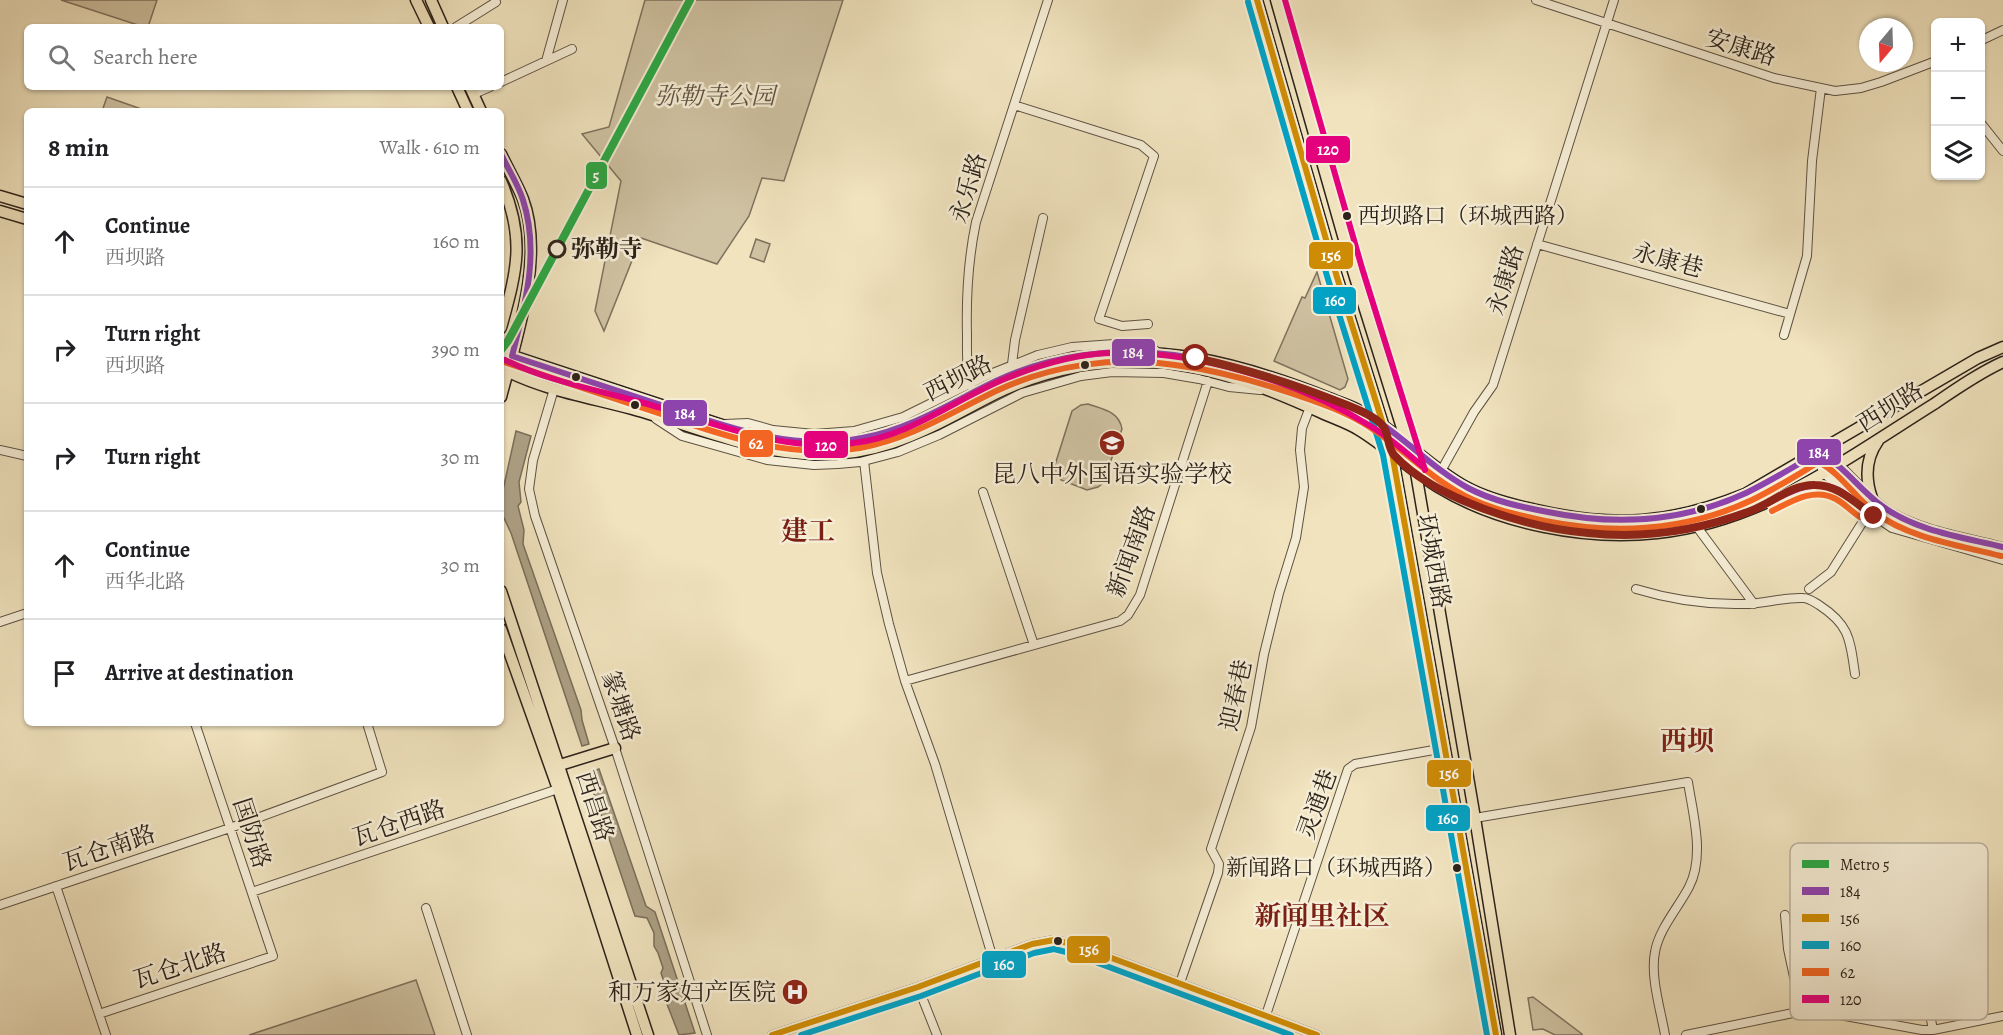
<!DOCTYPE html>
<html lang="en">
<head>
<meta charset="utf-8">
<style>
	:root { --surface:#fff; --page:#f6f6f6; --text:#202124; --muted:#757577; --line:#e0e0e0 }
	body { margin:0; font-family:Alegreya,"Noto Serif SC",serif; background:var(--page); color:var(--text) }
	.controls { position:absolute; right:18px; top:18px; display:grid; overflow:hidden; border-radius:9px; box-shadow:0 2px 4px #0004 }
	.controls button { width:54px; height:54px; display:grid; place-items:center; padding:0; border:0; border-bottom:2px solid var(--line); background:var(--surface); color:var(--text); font:30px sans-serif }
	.compass { position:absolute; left:1859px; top:18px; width:54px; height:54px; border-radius:50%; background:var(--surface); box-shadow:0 2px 4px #0004; rotate:199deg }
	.stop { position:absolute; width:18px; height:18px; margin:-14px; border:4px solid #8f2418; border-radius:50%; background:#fff }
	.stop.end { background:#8f2418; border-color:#fff; box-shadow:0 2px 6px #0008 }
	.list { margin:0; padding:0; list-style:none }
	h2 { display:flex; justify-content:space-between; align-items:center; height:78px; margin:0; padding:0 24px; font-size:26px }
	h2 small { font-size:20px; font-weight:400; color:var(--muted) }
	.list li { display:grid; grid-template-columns:39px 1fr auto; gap:18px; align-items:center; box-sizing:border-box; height:108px; padding:0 24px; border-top:2px solid var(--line) }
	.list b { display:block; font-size:22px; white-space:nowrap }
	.list p { margin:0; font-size:20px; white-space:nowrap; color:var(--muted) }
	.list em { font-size:20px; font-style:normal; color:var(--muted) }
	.icon { flex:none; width:33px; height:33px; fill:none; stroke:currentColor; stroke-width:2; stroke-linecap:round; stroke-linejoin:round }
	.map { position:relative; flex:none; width:2003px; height:1035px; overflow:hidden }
	.search { position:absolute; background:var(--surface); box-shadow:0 2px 4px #0004; left:24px; top:24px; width:480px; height:66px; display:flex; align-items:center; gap:15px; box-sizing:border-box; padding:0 21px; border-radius:9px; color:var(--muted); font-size:22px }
	.panel { position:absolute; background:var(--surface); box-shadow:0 2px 4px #0004; left:24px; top:108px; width:480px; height:618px; border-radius:9px }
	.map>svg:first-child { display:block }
	.green { fill:#cfc2a2; stroke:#7e725e; stroke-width:1.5 }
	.water { fill:#ada186; stroke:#796e5b; stroke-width:1.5 }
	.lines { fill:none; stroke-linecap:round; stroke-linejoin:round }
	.minor-casing { stroke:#5d5243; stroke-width:10 }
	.major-casing { stroke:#2c221a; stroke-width:13 }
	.minor { stroke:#f5edd5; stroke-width:8 }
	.major { stroke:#f0e3be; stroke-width:10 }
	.bus-1-casing { stroke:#f5edd5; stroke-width:10 }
	.bus-2-casing { stroke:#f5edd5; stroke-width:10 }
	.bus-3-casing { stroke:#f5edd5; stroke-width:10 }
	.bus-4-casing { stroke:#f5edd5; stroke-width:10 }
	.bus-5-casing { stroke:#f5edd5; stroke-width:10 }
	.bus-1 { stroke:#8e44ad; stroke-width:6 }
	.bus-2 { stroke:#ce8c05; stroke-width:6 }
	.bus-3 { stroke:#02a2c5; stroke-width:6 }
	.bus-4 { stroke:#f26522; stroke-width:6 }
	.bus-5 { stroke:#e5007d; stroke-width:6 }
	.metro-1-casing { stroke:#f5edd5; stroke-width:12 }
	.metro-1 { stroke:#2aa844; stroke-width:8 }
	.route { stroke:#8f2418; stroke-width:8 }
	.bus-dot { fill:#2c221a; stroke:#f5edd5; stroke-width:2 }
	.stop-dot { fill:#f5edd5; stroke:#2c221a; stroke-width:3 }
	.labels { text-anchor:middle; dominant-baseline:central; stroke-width:5; stroke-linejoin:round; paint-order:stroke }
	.bus-label { font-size:22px; fill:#2c221a; stroke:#f5edd5; text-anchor:start }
	.street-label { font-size:24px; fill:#2c221a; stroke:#f5edd5 }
	.park-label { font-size:24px; font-style:italic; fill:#5d5243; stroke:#f5edd5 }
	.stop-label { font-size:24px; font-weight:bold; fill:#2c221a; stroke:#f5edd5; text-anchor:start }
	.poi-label { font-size:24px; fill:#2c221a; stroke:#f5edd5 }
	.quarter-label { font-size:27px; font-weight:bold; fill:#7a1f14; stroke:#f5edd5 }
	.key { fill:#f5edd5; stroke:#b9b09d; stroke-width:1.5 }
	.key-label { font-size:16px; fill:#2c221a }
	.line-badge { stroke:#f5edd5; stroke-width:2 }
	.badge-label { font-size:16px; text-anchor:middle; font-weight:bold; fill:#fff }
</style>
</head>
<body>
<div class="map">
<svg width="2003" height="1035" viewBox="0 0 2003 1035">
	<rect width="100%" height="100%" fill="#f0e3be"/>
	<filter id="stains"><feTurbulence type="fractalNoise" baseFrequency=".00333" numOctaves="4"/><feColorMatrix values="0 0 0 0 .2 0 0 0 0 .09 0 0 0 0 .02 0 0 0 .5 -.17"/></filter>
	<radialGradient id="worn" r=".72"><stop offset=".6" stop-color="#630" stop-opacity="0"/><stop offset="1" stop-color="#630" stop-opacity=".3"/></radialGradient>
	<!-- green -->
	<path class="green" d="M61 0H157L148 27H144Z
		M645 0H843L784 181 762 178 749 216 717 264 641 238 604 331 595 311 621 181 582 134 609 127Z
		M107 97 147 111H102Z
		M756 239 770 244 764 262 750 257Z
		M1317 272 1348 379 1345 387 1340 390 1274 361 1302 297 1305 298Z
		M1088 404C1102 409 1119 411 1122 429L1103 483 1098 487 1087 490 1061 480 1054 468 1072 411 1081 405Z
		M416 980 435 1035H249Z
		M1533 997 1582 1034V1035H1555L1543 1029 1533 1030 1528 998Z"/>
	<!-- water -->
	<path class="water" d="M516 431 531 436 519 482 521 502 518 506 524 530 523 544 581 710 582 720 589 744 582 746 511 533 503 516 501 499Z
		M599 769 646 906 655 912 695 1033 679 1035 667 1004 671 1002 661 973 663 968 658 953 654 946V933L647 918 635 916 587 773Z"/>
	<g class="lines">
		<defs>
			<path id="minor" d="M1536 0 1774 78 1835 91 1861 88 1881 82 1936 61
				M456 27 496 2 495 0
				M1980 41 2003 30
				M546 61 563 0
				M501 82 572 49
				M474 94 490 87
				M1014 105 1141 145 1154 156 1099 319 1122 326 1148 324
				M1980 122 2003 151
				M1537 244 1790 314
				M1784 335 1807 256 1812 161 1821 88
				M1012 364 1015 340 1043 218
				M972 387C966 370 967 352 967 335 966 296 968 260 976 222L1048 0
				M554 389 533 460 529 489 535 516 615 748 707 1035
				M656 419 682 436 767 460 814 465 838 464 860 462 898 452 939 435 1022 393 1081 376 1112 372 1164 373 1199 379 1229 387 1260 390
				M725 424 748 423 773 430 814 434 854 431 903 417 988 375 1038 355 1072 347 1128 343 1155 350
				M0 450 27 456
				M864 461 877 573 889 624 905 681 935 764 993 959
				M1441 471 1474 412 1493 385 1614 0
				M983 492 1034 645
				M1697 527 1754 604
				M2003 547C1966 537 1922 531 1889 511 1863 496 1847 464 1819 452V462L1824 473 1851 500 1892 528 2003 560
				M1636 589C1672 600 1707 605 1744 604 1764 604 1783 597 1803 598 1809 598 1814 602 1819 605 1850 625 1850 640 1855 674
				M1809 589 1831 572 1862 523
				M0 622 27 613
				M905 681 1120 621 1128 615 1140 595 1208 381
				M1475 818 1688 782C1693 815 1705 856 1689 887 1678 908 1659 929 1655 952 1650 977 1661 1011 1665 1035
				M56 886 106 1035
				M252 892 558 789
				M0 905 230 828 382 772 367 723
				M426 908 467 1035
				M1785 915 1788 949 1798 996V1012
				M1180 983 1218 873 1219 864 1211 849 1251 727 1264 654 1279 593 1296 538 1304 487 1300 450 1302 428 1310 407
				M918 987 937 1035
				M99 1014 273 956 195 723
				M1266 1015 1348 769 1355 764 1445 748
				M1933 1030 1909 902 1954 892
				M772 1035 918 987 1032 944 1054 940 1077 945 1317 1035
				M1686 1035 1798 1012 1829 1013 1922 1030H1933L2003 1016"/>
			<path id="major" d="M416 0 429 27
				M431 0 443 27
				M1257 0 1336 274 1392 453 1496 1035
				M1276 0 1353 271 1416 473 1475 818 1510 1035
				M457 87 468 111
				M470 87 481 111
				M501 154C508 169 517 184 523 199 545 257 516 339 501 397
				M501 181C526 239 517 270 501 328
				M0 196 27 204
				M0 211 27 219
				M501 352 746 433C815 450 867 446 932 415 960 401 988 383 1018 372 1074 351 1137 348 1196 358 1241 366 1286 381 1329 398 1338 402 1349 405 1358 410 1398 431 1427 466 1466 487 1488 499 1513 505 1537 510 1614 528 1671 524 1745 494L1978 358 2003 347
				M501 368C542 390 588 397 632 409 723 434 796 475 892 443 929 431 961 411 995 394 1048 368 1109 357 1168 364 1222 370 1274 391 1322 413 1335 419 1348 423 1359 430 1387 447 1410 470 1438 487 1499 524 1586 541 1657 533 1763 522 1846 459 1934 404 1956 389 1979 373 2003 362
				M1806 486 1823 485 1845 494
				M1872 498C1865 478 1866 458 1878 441
				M501 591 648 1035
				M501 629 558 789 637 1035
				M560 765 615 748"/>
		</defs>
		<!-- minor casing -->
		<use href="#minor" class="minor-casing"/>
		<!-- major casing -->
		<use href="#major" class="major-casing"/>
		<!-- minor -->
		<use href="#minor" class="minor"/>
		<!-- major -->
		<use href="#major" class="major"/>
		<defs>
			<path id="bus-1" d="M501 154C508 169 518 184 523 200 540 253 525 305 512 356 561 372 609 388 658 404 724 426 791 452 862 438 911 429 952 402 996 381 1051 355 1114 347 1174 355 1222 362 1269 375 1315 392 1335 400 1355 406 1373 418 1406 439 1433 469 1468 488 1493 501 1521 507 1548 512 1616 526 1683 522 1746 493 1771 481 1795 466 1819 452 1844 466 1859 489 1882 506 1916 531 1962 537 2003 547
				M1768 503C1790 492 1814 478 1839 490 1848 495 1856 504 1865 510"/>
			<path id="bus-2" d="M1257 0 1336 274 1392 453 1496 1035
				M772 1035 918 987 1032 944 1054 940 1077 945 1317 1035"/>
			<path id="bus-3" d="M1248 2 1327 276 1383 455 1487 1035
				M801 1035 921 996 1034 953 1054 949 1074 954 1291 1035"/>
			<path id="bus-4" d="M501 361C552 378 604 395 655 412 722 435 788 460 860 448 910 439 952 412 996 391 1052 365 1114 356 1175 365 1221 371 1267 384 1311 400 1330 407 1350 414 1368 426 1402 448 1429 477 1465 496 1490 509 1518 515 1545 521 1616 535 1686 531 1752 500 1775 489 1797 475 1819 462 1841 474 1855 497 1874 512 1910 539 1959 545 2001 556
				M1772 511C1792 501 1814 487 1836 499 1845 504 1852 512 1860 517"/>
			<path id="bus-5" d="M1285 0 1362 268 1425 470
				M505 360C548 381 594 389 640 402 712 421 779 453 854 443 911 436 955 399 1007 378 1039 365 1076 354 1111 353 1196 350 1300 382 1372 427 1390 438 1406 452 1422 466"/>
		</defs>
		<!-- bus-1 casing -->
		<use href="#bus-1" class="bus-1-casing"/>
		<!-- bus-2 casing -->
		<use href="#bus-2" class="bus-2-casing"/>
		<!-- bus-3 casing -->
		<use href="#bus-3" class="bus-3-casing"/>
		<!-- bus-4 casing -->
		<use href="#bus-4" class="bus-4-casing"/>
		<!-- bus-5 casing -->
		<use href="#bus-5" class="bus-5-casing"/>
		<!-- bus-1 -->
		<use href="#bus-1" class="bus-1"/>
		<!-- bus-2 -->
		<use href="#bus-2" class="bus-2"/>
		<!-- bus-3 -->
		<use href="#bus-3" class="bus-3"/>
		<!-- bus-4 -->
		<use href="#bus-4" class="bus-4"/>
		<!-- bus-5 -->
		<use href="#bus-5" class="bus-5"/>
		<defs>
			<path id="metro-1" d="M501 350 508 341 690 0"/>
		</defs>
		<!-- metro-1 casing -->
		<use href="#metro-1" class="metro-1-casing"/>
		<!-- metro-1 -->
		<use href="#metro-1" class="metro-1"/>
	</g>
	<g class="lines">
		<!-- route -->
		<path class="route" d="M1196 358C1245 369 1292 383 1339 402 1352 407 1374 415 1383 426 1389 433 1387 447 1394 455 1435 500 1529 528 1588 533 1644 539 1701 530 1753 510 1773 502 1793 484 1815 485 1839 485 1856 504 1874 516"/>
	</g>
	<!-- icons -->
	<defs>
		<symbol id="school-disc" viewBox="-11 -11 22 22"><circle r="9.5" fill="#8f2418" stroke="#f5edd5"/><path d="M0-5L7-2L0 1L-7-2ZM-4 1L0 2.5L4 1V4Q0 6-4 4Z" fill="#fff"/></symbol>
		<symbol id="hospital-disc" viewBox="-11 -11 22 22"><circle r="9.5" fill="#8f2418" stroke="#f5edd5"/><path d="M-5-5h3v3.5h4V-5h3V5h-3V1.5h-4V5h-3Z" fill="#fff"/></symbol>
	</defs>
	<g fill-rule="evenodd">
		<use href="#school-disc" x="1097" y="428" width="30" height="30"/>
		<use href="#hospital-disc" x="780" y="977" width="30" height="30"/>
	</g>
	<!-- markers -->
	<g class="bus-dot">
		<circle cx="1347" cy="216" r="5"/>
		<circle cx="1085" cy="365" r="5"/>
		<circle cx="576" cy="377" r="5"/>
		<circle cx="635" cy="405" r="5"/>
		<circle cx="1701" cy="509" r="5"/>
		<circle cx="1457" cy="868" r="5"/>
		<circle cx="1058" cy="941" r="5"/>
	</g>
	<circle class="stop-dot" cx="557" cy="249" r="8"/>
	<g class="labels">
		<!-- bus labels -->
		<g class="bus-label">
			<text x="1358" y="216">西坝路口（环城西路）</text>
			<text x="1446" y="868" text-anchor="end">新闻路口（环城西路）</text>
		</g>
		<!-- street labels -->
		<g class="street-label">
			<text transform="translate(1741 47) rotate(17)">安康路</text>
			<text transform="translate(968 188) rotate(-73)">永乐路</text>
			<text transform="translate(1668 260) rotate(15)">永康巷</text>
			<text transform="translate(1505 280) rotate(-73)">永康路</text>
			<text transform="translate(958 378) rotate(-27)">西坝路</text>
			<text transform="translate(1890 407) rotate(-32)">西坝路</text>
			<text transform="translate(1131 551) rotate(-70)">新闻南路</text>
			<text transform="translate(1434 561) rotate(80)">环城西路</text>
			<text transform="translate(1236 695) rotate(-78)">迎春巷</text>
			<text transform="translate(621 706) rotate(71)">篆塘路</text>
			<text transform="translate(1317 804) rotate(-70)">灵通巷</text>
			<text transform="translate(595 806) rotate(72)">西昌路</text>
			<text transform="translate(399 823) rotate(-19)">瓦仓西路</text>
			<text transform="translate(252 833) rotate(72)">国防路</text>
			<text transform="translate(109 848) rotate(-19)">瓦仓南路</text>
			<text transform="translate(180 966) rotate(-18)">瓦仓北路</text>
		</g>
		<!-- park labels -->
		<g class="park-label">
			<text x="715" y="96">弥勒寺公园</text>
		</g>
		<!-- stop labels -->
		<g class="stop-label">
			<text x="571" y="249">弥勒寺</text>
		</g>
		<!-- poi labels -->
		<g class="poi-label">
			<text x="1112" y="474">昆八中外国语实验学校</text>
			<text x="776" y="992" text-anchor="end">和万家妇产医院</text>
		</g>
		<!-- quarter labels -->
		<g class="quarter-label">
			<text x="808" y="531">建工</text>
			<text x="1687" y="741">西坝</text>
			<text x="1322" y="916">新闻里社区</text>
		</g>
	</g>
	<!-- legend -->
	<rect x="1790" y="843" width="198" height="177" rx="9" class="key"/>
	<rect x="1802" y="860" width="27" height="8" fill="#2aa844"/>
	<rect x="1802" y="887" width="27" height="8" fill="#8e44ad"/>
	<rect x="1802" y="914" width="27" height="8" fill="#ce8c05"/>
	<rect x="1802" y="941" width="27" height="8" fill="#02a2c5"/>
	<rect x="1802" y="968" width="27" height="8" fill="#f26522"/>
	<rect x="1802" y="995" width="27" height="8" fill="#e5007d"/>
	<g class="key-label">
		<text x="1840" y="870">Metro 5</text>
		<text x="1840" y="897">184</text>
		<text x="1840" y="924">156</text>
		<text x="1840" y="951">160</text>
		<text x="1840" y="978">62</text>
		<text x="1840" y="1005">120</text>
	</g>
	<g class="line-badge">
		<rect x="1305" y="135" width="46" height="29" rx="6" fill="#e5007d"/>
		<rect x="585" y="161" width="23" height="29" rx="6" fill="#2aa844"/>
		<rect x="1308" y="241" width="46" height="29" rx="6" fill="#ce8c05"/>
		<rect x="1312" y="286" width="45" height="29" rx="6" fill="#02a2c5"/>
		<rect x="1111" y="338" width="45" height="29" rx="6" fill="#8e44ad"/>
		<rect x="662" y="399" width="46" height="28" rx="6" fill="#8e44ad"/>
		<rect x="739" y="429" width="35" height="29" rx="6" fill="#f26522"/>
		<rect x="803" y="430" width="46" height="29" rx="6" fill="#e5007d"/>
		<rect x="1796" y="438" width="46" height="28" rx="6" fill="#8e44ad"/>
		<rect x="1426" y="759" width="46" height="29" rx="6" fill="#ce8c05"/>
		<rect x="1425" y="804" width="46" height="28" rx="6" fill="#02a2c5"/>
		<rect x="1066" y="935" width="45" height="29" rx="6" fill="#ce8c05"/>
		<rect x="981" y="950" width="46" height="29" rx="6" fill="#02a2c5"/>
	</g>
	<g class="badge-label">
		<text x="1328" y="155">120</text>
		<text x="596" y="181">5</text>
		<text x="1331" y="261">156</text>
		<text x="1335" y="306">160</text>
		<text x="1133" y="358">184</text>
		<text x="685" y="419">184</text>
		<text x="756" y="449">62</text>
		<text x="826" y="451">120</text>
		<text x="1819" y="458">184</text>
		<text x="1449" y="779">156</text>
		<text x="1448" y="824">160</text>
		<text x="1089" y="955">156</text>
		<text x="1004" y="970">160</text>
	</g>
	<rect width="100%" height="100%" filter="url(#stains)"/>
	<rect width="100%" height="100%" fill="url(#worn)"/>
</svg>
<div class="controls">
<button>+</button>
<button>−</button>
<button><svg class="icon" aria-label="layers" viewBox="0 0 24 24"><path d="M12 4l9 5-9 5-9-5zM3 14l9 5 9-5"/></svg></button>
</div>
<svg class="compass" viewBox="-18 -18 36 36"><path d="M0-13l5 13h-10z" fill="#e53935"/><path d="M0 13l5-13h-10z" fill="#757577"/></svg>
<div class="stop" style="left:1196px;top:358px"></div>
<div class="stop end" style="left:1874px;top:516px"></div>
<div class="search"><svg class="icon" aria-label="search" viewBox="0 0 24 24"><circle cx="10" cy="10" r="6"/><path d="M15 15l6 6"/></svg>Search here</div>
<section class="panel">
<h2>8 min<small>Walk · 610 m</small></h2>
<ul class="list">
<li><svg class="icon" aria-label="ahead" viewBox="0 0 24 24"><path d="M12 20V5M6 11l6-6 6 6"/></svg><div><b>Continue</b><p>西坝路</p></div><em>160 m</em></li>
<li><svg class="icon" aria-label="right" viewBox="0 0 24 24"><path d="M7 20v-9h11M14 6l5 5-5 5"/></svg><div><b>Turn right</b><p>西坝路</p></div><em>390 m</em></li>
<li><svg class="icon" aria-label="right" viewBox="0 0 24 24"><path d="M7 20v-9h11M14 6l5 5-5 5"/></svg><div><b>Turn right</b></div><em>30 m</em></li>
<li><svg class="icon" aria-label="ahead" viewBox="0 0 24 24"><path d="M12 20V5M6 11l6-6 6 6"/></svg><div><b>Continue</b><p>西华北路</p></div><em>30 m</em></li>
<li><svg class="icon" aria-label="arrive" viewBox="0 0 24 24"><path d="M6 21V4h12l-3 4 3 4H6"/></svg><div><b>Arrive at destination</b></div></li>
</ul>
</section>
</div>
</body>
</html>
